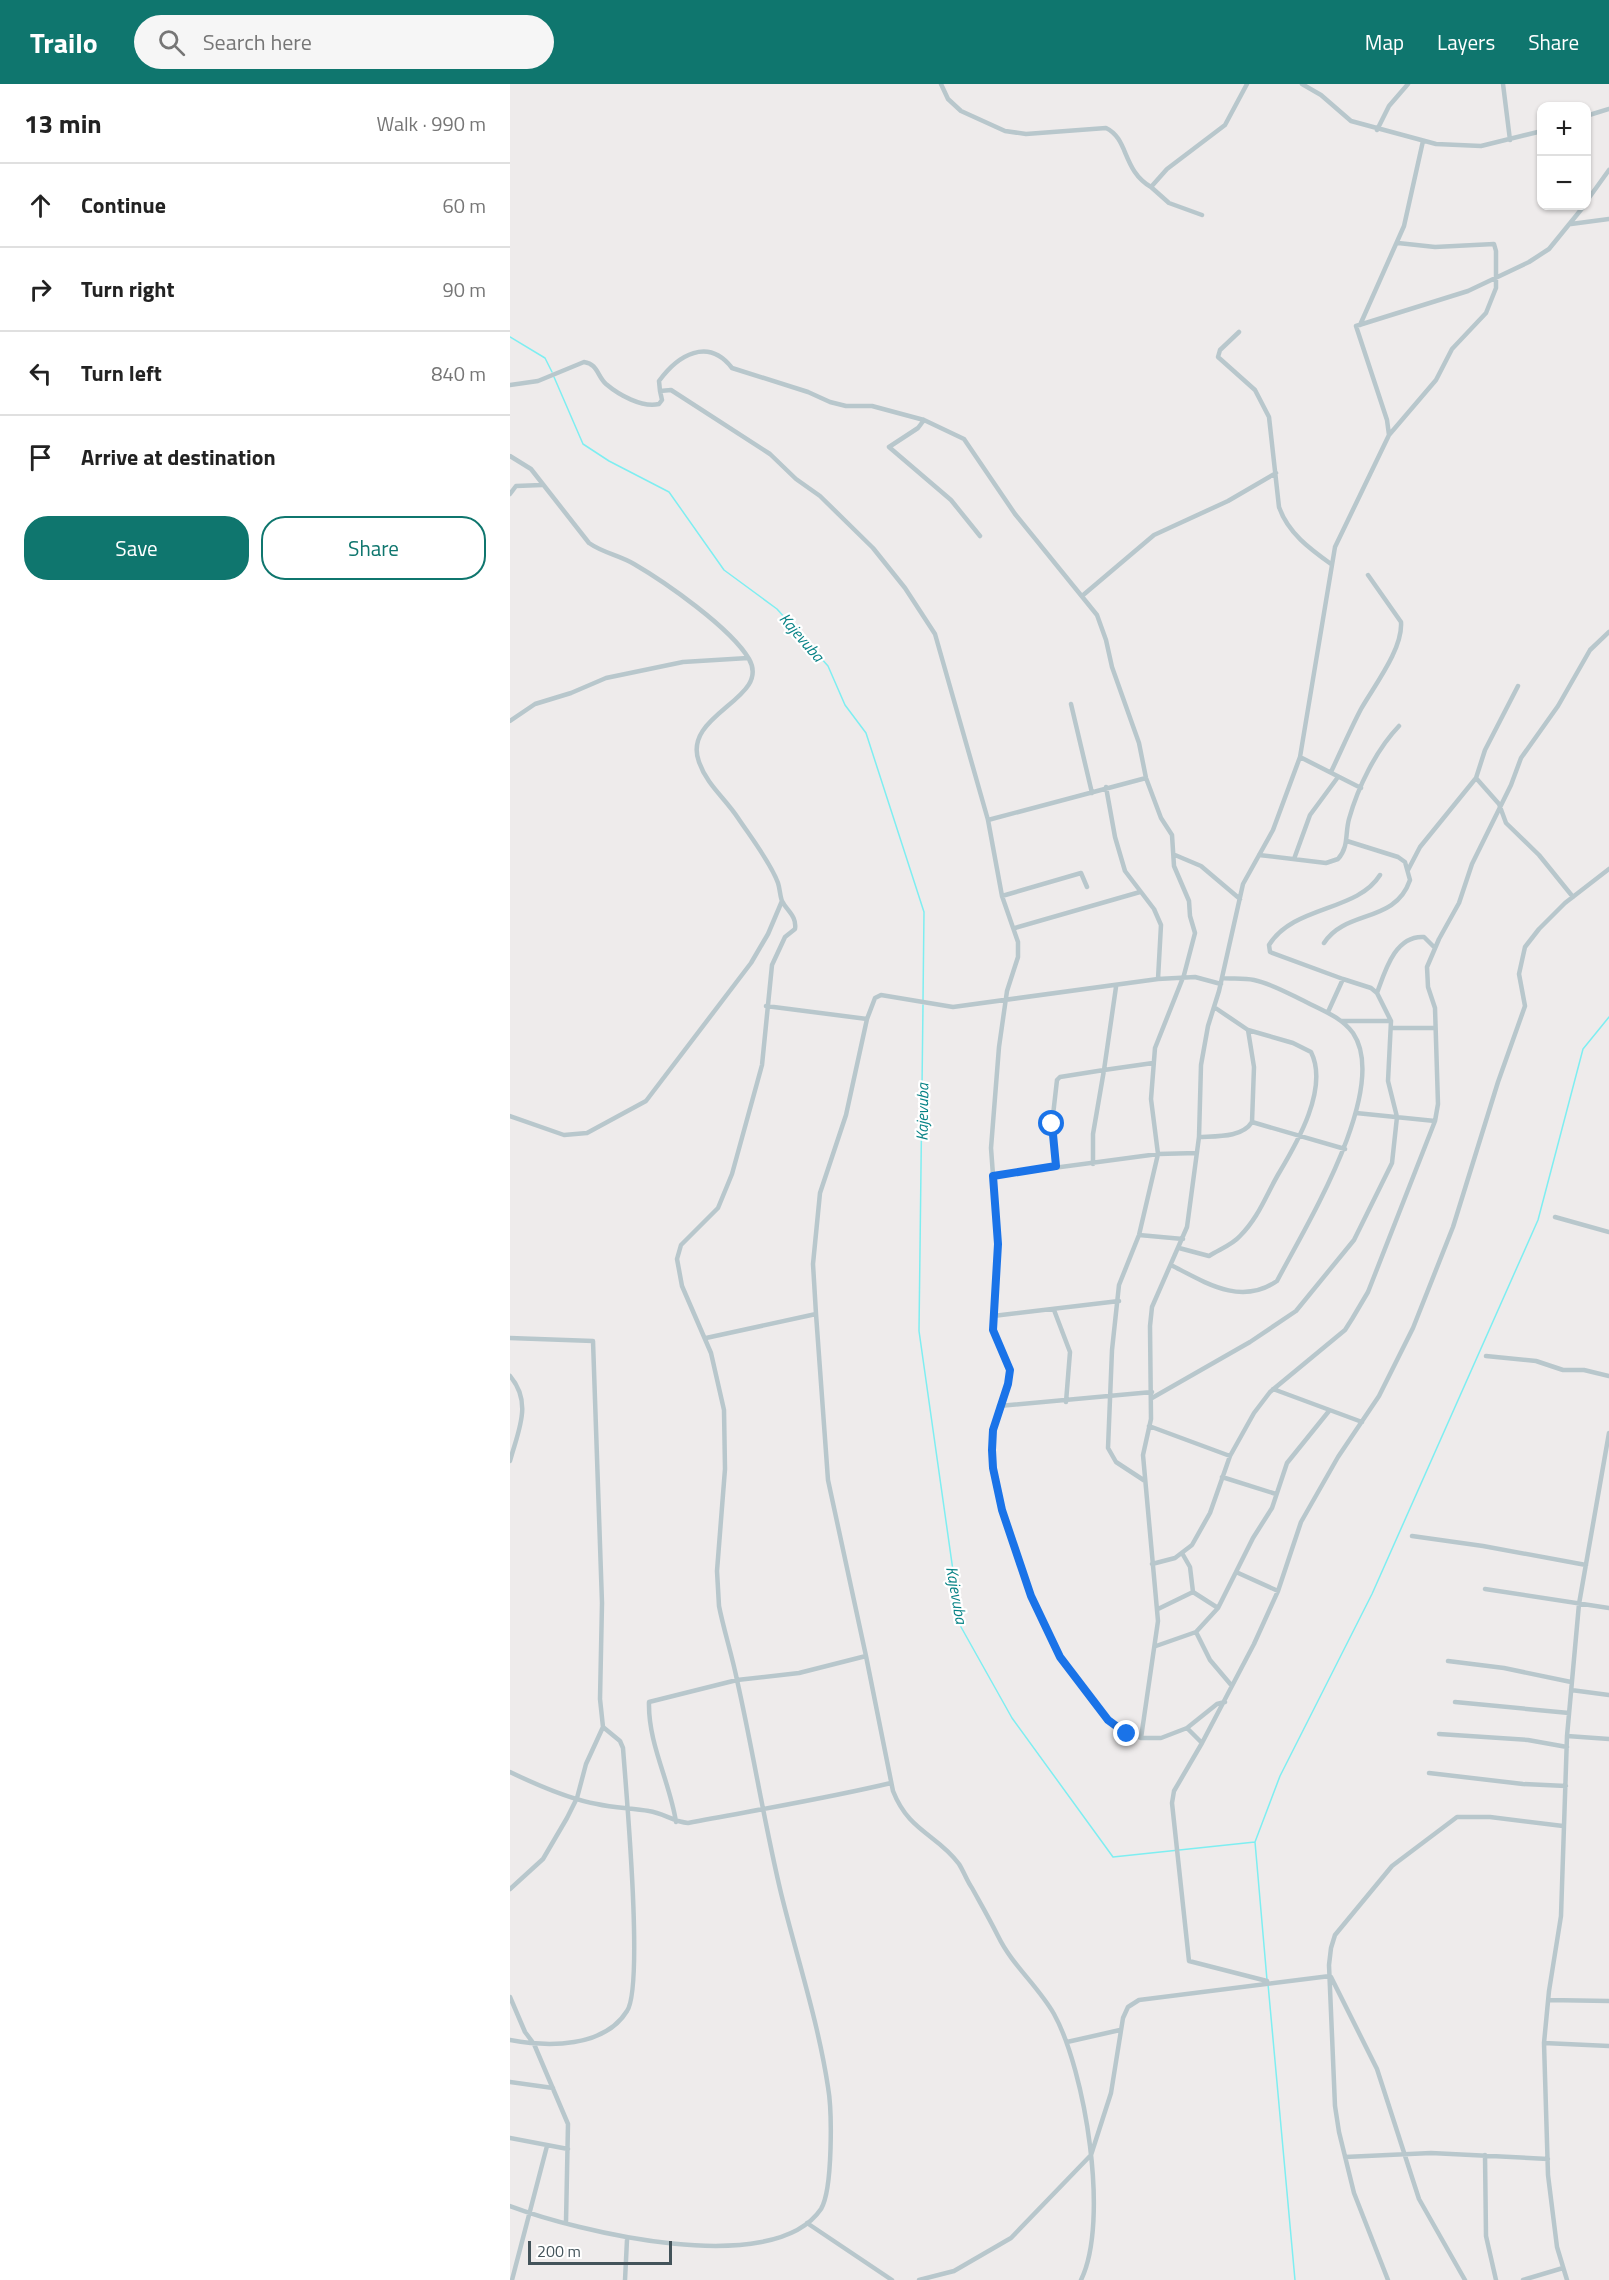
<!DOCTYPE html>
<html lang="en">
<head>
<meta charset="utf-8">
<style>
	:root { --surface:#fff; --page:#f6f6f6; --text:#222; --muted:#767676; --line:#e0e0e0; --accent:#0f766e }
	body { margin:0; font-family:"Titillium Web",sans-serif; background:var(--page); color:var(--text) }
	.controls { position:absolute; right:18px; top:18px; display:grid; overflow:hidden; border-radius:12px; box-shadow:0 2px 4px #0004 }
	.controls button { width:54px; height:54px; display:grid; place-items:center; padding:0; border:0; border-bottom:2px solid var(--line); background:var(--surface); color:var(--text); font:30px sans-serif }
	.scale { position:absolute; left:18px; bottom:15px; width:144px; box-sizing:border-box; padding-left:6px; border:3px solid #43535a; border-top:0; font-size:16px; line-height:21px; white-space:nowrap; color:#43535a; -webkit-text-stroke:4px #fff; paint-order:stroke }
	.stop { position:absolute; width:18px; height:18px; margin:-14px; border:4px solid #1a73e8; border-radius:50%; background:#fff }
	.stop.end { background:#1a73e8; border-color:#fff; box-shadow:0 2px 6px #0008 }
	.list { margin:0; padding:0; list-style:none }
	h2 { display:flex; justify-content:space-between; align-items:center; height:78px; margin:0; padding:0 24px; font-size:26px }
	h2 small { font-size:20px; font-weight:400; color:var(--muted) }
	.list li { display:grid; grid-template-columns:39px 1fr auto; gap:18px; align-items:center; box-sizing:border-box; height:84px; padding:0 24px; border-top:2px solid var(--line) }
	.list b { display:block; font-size:22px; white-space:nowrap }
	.list em { font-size:20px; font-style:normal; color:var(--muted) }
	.actions { display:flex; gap:12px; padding:18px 24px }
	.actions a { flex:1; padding:14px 0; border:2px solid var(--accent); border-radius:24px; text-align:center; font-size:21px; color:var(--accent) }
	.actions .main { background:var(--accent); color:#fff }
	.icon { flex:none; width:33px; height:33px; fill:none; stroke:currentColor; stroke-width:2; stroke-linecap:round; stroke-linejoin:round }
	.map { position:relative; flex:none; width:1099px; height:2196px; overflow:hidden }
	header { display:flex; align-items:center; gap:36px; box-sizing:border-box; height:84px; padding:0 30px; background:var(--accent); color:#fff }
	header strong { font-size:28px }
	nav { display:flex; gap:33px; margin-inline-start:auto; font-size:21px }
	.search { width:420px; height:54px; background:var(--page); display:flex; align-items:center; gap:15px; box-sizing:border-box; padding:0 21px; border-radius:33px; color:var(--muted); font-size:22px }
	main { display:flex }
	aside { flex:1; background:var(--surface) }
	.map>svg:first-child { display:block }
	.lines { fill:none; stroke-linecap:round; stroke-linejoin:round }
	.stream { stroke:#7eeef1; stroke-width:1.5 }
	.minor { stroke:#b8c7cc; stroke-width:4.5 }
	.route { stroke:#1a73e8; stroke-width:8 }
	.labels { text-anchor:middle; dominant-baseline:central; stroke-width:4.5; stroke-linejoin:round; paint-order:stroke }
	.water-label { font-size:16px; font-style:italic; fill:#068285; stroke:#fff }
</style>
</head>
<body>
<header>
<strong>Trailo</strong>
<div class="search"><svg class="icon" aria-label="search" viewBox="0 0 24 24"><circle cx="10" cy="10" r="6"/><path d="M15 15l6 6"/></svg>Search here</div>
<nav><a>Map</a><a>Layers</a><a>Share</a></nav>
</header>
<main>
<aside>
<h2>13 min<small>Walk · 990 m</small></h2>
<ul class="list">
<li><svg class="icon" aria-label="ahead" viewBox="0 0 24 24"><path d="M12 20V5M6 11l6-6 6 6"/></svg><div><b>Continue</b></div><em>60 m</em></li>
<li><svg class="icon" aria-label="right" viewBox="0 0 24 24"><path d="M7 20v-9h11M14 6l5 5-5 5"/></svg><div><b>Turn right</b></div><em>90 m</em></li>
<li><svg class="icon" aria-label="left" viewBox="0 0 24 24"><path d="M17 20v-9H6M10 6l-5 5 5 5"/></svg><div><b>Turn left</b></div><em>840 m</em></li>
<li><svg class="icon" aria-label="arrive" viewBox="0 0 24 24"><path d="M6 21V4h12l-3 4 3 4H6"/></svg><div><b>Arrive at destination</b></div></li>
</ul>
<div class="actions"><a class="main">Save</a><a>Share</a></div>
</aside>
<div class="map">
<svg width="1099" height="2196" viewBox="0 0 1099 2196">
	<rect width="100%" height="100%" fill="#eeebeb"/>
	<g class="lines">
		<!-- stream -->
		<path class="stream" d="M0 253 35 274 42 288
			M44 293 73 360 99 377 159 408 214 486 267 525 318 582 335 621 356 649 414 828 413 916
			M413 921 409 1247 451 1543 502 1634 603 1773 745 1758
			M757 1896 745 1758 770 1692 862 1510 1028 1136 1073 965 1099 933
			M758 1900 785 2196"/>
		<!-- minor -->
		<path class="minor" d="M431 0 438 15 451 27 495 47 516 50 596 44C619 55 612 86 641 103
			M792 0 811 11 841 37 926 60 971 62 1032 47
			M993 0 1000 56
			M1076 32 1099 25
			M867 46 879 22 898 0
			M1076 118 1099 86
			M692 131 659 119 641 103 657 85 715 41 737 0
			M1061 140 1099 135
			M850 241 894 142 913 57
			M729 248 710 266 708 273 745 306 759 333 769 423C778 449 800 465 821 480
			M0 301 28 297 74 278C88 280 87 292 96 300 109 311 132 324 149 320L152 316 150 307 161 306 260 370 286 395 310 412 363 464 395 504 425 550 478 736 492 812 508 858V873L497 907 489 963 481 1064 488 1159 483 1247 499 1286 498 1300 483 1346 482 1366 483 1384 492 1426 521 1512 535 1542 550 1573 583 1619 607 1644 631 1654H651L677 1644 692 1659 744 1560 768 1507 791 1438 828 1373 869 1312 903 1244 943 1143 988 998 1015 922 1009 890 1015 863 1029 845 1055 819 1099 785
			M150 307 149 297C168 271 198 253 222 284L298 308 320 318 336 322H362L414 336 454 355 505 430 587 531 596 556 602 583 629 659 636 694 651 734 662 751 664 782 679 817 680 832 685 849 674 891 645 964 641 1015 648 1070 629 1151 609 1201 602 1266 598 1364 606 1378 635 1397
			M414 336 408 344 379 363 441 416 470 452
			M879 351 877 336 846 242 958 207 1019 178 1039 165 1074 122
			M0 372 21 385 79 459C93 469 109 471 124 480 155 498 221 544 239 575 262 615 171 630 189 678 197 701 215 714 228 734 240 752 261 779 268 799 270 805 270 812 272 817 277 827 287 832 285 845L275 853 262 881 252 981 222 1090 208 1124 171 1161 167 1175 172 1202 201 1269 214 1326 215 1385 207 1487 209 1522C214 1547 222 1571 227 1596 243 1667 254 1738 271 1809 287 1874 308 1937 318 2003 322 2026 323 2105 311 2125 263 2196 66 2147 0 2122
			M0 410 6 402 32 401
			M572 512 644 451 718 417 766 389
			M561 620 582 709
			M0 637 25 620 61 609 96 594 173 578 238 574
			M790 673 851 704
			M821 688C831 667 840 646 851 625 864 602 893 565 891 538L858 491
			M966 694 989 720 996 739 1029 771 1063 813
			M596 703 605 753 615 787 644 825 651 841 648 895
			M478 736 636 694
			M665 771 691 782 730 815
			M749 771 816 779 828 775C839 763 835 749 839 735 848 703 866 666 889 642
			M784 775 800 731 828 693
			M898 786 910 763 966 694 975 666 1008 602
			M492 812 571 789 577 803
			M505 844 630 808
			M814 859C836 825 885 840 900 796L895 778 888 773 837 757
			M833 895 760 868 759 861C784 821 847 828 870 791
			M867 909C875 887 885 851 914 853L925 864
			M256 922 357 935 365 914 371 911 443 923 648 895 685 893 711 900
			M832 937H881
			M883 944H925
			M846 1029 925 1037
			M0 1032 54 1051 77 1049 136 1017 241 879 258 850 272 817
			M742 1038 835 1065
			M689 1053C706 1052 732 1054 742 1038L744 983 738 946
			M583 1080V1050L594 986 643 979
			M546 1082 542 1040 547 996 550 993 594 986 606 903
			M483 1092 648 1070 687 1069
			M1045 1133 1099 1148
			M629 1151 673 1155
			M669 1164 699 1172C710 1165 722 1161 730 1152 749 1133 756 1111 769 1089 787 1059 819 1004 801 968L783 959 738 946 704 923
			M661 1181C696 1199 731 1222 767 1197 794 1145 881 1005 843 949 832 934 814 927 798 919 781 911 763 900 744 896 734 894 722 895 712 894
			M544 1226 560 1268 556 1318
			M306 1230 303 1180 310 1109 336 1031 357 935
			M483 1232 609 1217
			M0 1254 83 1257 92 1519 90 1615 93 1643 76 1680 67 1714 57 1734 33 1775 0 1805
			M196 1254 306 1230 318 1396 356 1572
			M976 1272 1026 1277 1053 1286H1074L1099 1292
			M0 1292C23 1319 8 1347 0 1377
			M763 1305 852 1338
			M642 1314 740 1258 786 1227 844 1156 882 1079 887 1033 878 997 881 937 867 909 861 904 833 895 818 928
			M489 1322 642 1308
			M639 1342 720 1372
			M712 1393 766 1410
			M902 1452 973 1462 1076 1481
			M642 1480 665 1474 682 1461 700 1429 720 1372 744 1329 760 1308 835 1246 842 1235 858 1208 925 1037 928 1020 925 924 918 903 917 883 929 855 949 819 962 780 1001 701 1011 674 1048 622 1080 566 1099 548
			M726 1488 768 1507
			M975 1505 1099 1524
			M683 1508 708 1524
			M648 1525 683 1508 680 1483 672 1469
			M686 1548 700 1576 722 1602
			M646 1562 686 1548 708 1524 743 1454 762 1424 777 1379 819 1327
			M938 1577 994 1584 1061 1598
			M1061 1606 1099 1611
			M945 1618 1059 1629
			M677 1644 707 1620 715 1618
			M929 1650 1018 1656 1057 1663
			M1057 1652 1099 1655
			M631 1654 648 1537 633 1371 641 1335 640 1242 642 1223 677 1143 689 1053 691 981 698 942 709 907 733 800 763 746 790 673 825 463 879 351 926 296 942 265 976 229 986 204V167L984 160 925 163 888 159
			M692 1659 664 1707 662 1719 679 1877 757 1897
			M0 1688C27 1701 58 1715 87 1720 104 1724 122 1724 139 1727 153 1729 164 1738 178 1739 246 1726 314 1715 381 1699
			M919 1689 1013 1700 1056 1702
			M166 1738C160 1698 138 1660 139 1618L227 1596 289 1589 356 1572 383 1707C399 1748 427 1750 449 1780 454 1788 457 1797 462 1804 472 1822 479 1834 488 1852 502 1881 528 1902 544 1930 575 1986 600 2137 571 2196
			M821 1893 867 1985 909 2115 955 2196
			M0 1913 15 1948 24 1960 58 2040 56 2138
			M1038 1916 1099 1917
			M0 1956C38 1963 94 1964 117 1927 134 1902 116 1706 113 1664L110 1657 93 1643
			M557 1958 610 1946
			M1034 1959 1099 1962
			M0 1998 43 2004
			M0 2054 58 2065
			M975 2071 976 2152 986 2196
			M835 2073 921 2069 1038 2075
			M297 2139 382 2196
			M2 2196 37 2062
			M115 2196 117 2156
			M409 2196 444 2187 501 2154 581 2071 601 2009 613 1934 618 1923 629 1916 820 1892
			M878 2196 844 2109 829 2048 825 2022 819 1881 821 1864 825 1851 882 1782 947 1733H980L1053 1742
			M1013 2196 1053 2184
			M1057 2196 1047 2163 1038 2091 1034 1959 1039 1907 1051 1832 1057 1652 1069 1520 1099 1349"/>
	</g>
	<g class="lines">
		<!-- route -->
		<path class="route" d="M542 1040 546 1082 483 1092 488 1160 483 1246 500 1286 498 1300 483 1346 482 1366 483 1384 492 1426 521 1512 550 1573 598 1636 617 1650"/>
	</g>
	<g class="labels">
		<!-- water labels -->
		<g class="water-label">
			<text transform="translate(292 553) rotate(49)">Kajevuba</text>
			<text transform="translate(412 1028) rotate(-89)">Kajevuba</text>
			<text transform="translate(447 1511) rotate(80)">Kajevuba</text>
		</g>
	</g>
</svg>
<div class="controls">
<button>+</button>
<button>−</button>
</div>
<div class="scale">200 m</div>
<div class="stop" style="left:542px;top:1040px"></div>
<div class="stop end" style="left:617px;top:1650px"></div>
</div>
</main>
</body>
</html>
